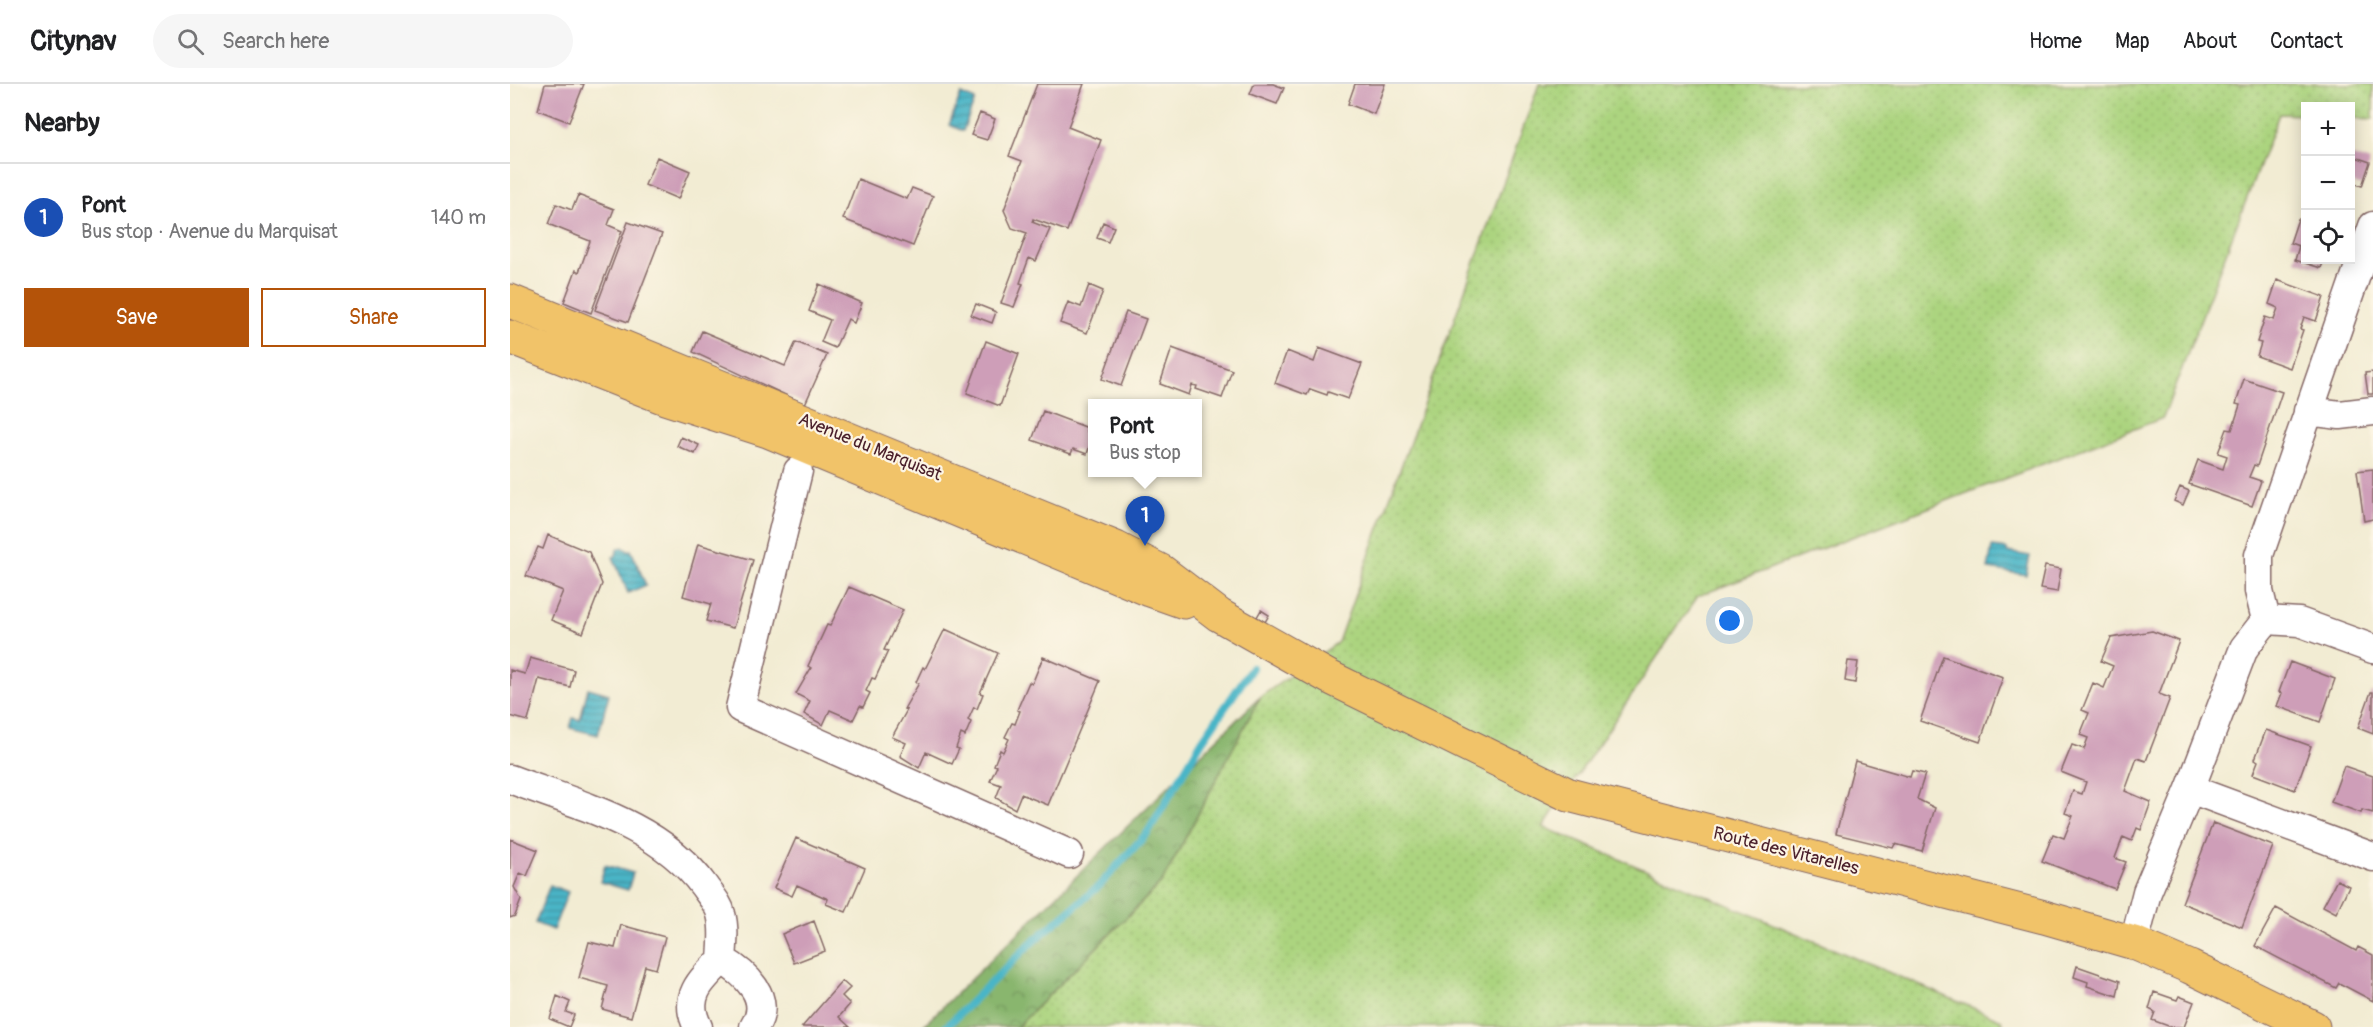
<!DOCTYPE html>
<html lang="en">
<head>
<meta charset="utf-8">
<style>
	:root { --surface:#fff; --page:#f6f6f6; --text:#202124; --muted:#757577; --line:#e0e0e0; --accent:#b45309 }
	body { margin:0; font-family:Pangolin,sans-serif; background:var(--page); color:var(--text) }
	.controls { position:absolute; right:18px; top:18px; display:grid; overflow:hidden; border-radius:0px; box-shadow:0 3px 15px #0003 }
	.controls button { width:54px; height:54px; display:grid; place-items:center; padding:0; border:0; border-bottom:2px solid var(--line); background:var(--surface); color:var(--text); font:30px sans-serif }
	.you { position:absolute; left:1220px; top:537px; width:21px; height:21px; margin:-15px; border:4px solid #fff; border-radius:50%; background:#1a73e8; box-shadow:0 0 0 9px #1a73e833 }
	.badge { display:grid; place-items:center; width:39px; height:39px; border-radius:50%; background:var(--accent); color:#fff; font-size:20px; font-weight:700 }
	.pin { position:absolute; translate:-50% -50px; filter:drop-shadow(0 2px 3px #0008) }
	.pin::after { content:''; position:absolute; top:32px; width:21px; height:18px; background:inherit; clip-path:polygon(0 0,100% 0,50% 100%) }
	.popup { position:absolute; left:578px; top:315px; width:114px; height:78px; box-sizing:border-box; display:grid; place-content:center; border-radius:0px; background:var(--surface); filter:drop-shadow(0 2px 4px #0005); font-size:20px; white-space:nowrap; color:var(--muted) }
	.popup b { font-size:22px; color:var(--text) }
	.popup::after { content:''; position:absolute; left:50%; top:100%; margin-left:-12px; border:12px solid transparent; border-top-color:var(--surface) }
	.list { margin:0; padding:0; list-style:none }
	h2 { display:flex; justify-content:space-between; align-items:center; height:78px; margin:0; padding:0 24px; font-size:26px }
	h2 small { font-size:20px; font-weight:400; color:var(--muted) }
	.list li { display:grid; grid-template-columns:39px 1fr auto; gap:18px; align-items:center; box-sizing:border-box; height:108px; padding:0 24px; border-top:2px solid var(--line) }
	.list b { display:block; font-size:22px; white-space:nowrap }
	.list p { margin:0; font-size:20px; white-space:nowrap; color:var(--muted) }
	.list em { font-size:20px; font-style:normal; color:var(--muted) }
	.actions { display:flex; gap:12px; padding:18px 24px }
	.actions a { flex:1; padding:14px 0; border:2px solid var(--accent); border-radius:0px; text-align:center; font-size:21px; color:var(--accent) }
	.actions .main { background:var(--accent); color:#fff }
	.icon { flex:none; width:33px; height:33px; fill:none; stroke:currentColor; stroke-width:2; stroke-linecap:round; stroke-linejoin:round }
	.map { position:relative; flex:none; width:1863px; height:943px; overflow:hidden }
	header { display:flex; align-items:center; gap:36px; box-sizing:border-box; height:84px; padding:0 30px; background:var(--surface); border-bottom:2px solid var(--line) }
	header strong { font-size:28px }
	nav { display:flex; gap:33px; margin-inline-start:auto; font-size:21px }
	.search { width:420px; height:54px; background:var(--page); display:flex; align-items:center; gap:15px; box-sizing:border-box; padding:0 21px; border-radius:33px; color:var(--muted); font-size:22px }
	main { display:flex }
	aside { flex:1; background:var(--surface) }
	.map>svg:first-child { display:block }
	.grass { fill:url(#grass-dots); stroke:#7b7a55; stroke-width:1.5 }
	.forest { fill:url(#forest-crowns); stroke:#6a6a4c; stroke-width:1.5 }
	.water { fill:url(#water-rules); stroke:#4a6a79; stroke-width:1.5 }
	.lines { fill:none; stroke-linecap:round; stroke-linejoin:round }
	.stream { stroke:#4ab5c7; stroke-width:8 }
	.building { fill:#ce9eb8 }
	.minor-casing { stroke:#856766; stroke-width:31 }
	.major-casing { stroke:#856766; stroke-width:35 }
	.minor { stroke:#fff; stroke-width:28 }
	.major { stroke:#f1c369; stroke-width:33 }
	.labels { text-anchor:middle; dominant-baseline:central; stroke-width:4.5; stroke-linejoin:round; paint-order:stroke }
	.street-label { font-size:18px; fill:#4a1f2b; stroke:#fcf5e5 }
</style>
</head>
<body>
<header>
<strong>Citynav</strong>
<div class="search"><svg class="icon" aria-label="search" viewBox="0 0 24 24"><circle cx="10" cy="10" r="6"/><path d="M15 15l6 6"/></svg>Search here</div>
<nav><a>Home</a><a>Map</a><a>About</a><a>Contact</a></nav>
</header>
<main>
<aside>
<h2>Nearby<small></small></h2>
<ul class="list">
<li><span class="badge" style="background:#1a4fb4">1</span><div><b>Pont</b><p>Bus stop · Avenue du Marquisat</p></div><em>140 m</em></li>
</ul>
<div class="actions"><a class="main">Save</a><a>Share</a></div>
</aside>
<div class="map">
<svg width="1863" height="943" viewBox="0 0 1863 943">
	<defs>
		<pattern id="grass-dots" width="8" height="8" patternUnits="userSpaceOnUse" patternTransform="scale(1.5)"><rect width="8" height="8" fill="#acd47f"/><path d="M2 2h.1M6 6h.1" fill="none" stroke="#96b66e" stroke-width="1.8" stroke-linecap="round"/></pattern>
		<pattern id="forest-crowns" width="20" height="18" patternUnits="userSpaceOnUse" patternTransform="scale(1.5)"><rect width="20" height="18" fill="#89b66e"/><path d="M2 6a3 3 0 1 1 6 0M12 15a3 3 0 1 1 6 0" fill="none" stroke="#72935b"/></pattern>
		<pattern id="water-rules" width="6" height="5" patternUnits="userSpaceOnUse" patternTransform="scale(1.5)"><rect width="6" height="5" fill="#4ab5c7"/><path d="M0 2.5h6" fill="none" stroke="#4093a2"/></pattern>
	</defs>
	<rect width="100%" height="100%" fill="#fcf5e5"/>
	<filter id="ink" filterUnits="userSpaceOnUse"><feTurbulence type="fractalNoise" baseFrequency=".0167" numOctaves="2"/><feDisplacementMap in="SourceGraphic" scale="12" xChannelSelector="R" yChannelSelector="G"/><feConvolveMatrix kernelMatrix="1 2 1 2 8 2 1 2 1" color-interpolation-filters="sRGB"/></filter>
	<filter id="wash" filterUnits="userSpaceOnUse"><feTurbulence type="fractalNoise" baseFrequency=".008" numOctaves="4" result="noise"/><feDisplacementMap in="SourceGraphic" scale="24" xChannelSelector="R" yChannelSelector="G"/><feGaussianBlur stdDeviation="1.35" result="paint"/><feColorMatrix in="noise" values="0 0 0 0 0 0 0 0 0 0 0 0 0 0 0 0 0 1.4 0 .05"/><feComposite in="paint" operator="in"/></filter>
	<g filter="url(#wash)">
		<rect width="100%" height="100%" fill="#f2ecd3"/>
		<!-- grass -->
		<path class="grass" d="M1029 0H1863V35L1841 34 1840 22H1796L1795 31 1769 30 1653 334 1188 512 1033 743 1492 936 1494 943H507L652 798 750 613 828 558Z"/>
		<!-- forest -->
		<path class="forest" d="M750 613 652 798 507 943H412Z"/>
		<!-- water -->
		<path class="water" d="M451 10 465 16 453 47 439 41Z
			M113 463 118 467 121 466 136 501 118 509 103 473 106 472 107 465Z
			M1482 463 1497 465V468L1520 472 1516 491 1478 485Z
			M78 604 99 610 88 651 60 644 63 634 70 636Z
			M95 781 123 789 118 806 90 798Z
			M40 801 58 808 43 846 25 839Z"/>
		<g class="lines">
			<!-- stream -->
			<path class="stream" d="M436 943 520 860 589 802 638 748 692 657 742 584"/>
		</g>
		<g id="blocks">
			<!-- building -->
			<path class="building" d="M35 0H74L59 38 28 26Z
				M527 0H574L558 43 591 56 557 147 523 135 522 138 540 145 526 177 519 174 510 199 513 200 504 223 491 219 517 149 502 144 494 126 512 77 499 72Z
				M744 0H763L774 4 767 20 740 10Z
				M845 0H875L864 30 838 20Z
				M470 29 485 35 477 56 461 51Z
				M1840 71 1860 78 1852 102 1840 98Z
				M147 73 180 87 168 115 135 101Z
				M348 95 397 115 402 104 423 112 403 162 333 135Z
				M68 111 104 125 98 141 112 147 81 229 54 218 66 186 69 188 80 157 38 140 46 120 62 126Z
				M1788 135 1796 137V176H1814L1811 184 1785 176 1789 162 1780 159Z
				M118 138 152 150 118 238 85 226Z
				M593 138 604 143 598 158 587 154Z
				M1767 196 1814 213 1806 237 1794 233 1790 245 1793 246 1780 284 1747 272 1751 259 1747 258 1755 233 1764 236 1768 224 1759 220Z
				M309 200 352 219 344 239 338 235 325 264 311 258 320 236 299 227Z
				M579 201 593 207 577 249 550 239 558 218 571 223Z
				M466 220 486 228 482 239 461 231Z
				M616 228 636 235 611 302 592 295Z
				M192 247 275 282 286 258 317 271 295 320 183 268Z
				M476 257 509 270 490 322 457 309Z
				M662 264 722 286 712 314 686 305 687 302 682 301 679 311 650 300Z
				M809 264 852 280 838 315 818 308 817 311 800 305 797 311 765 299 777 267 804 278Z
				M1863 288V310H1858L1855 289Z
				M1734 295 1772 308 1747 382 1744 381 1739 393 1751 397 1742 422 1679 400 1688 376 1713 385 1717 372 1708 369 1717 345 1722 346 1730 321 1726 320Z
				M533 327 578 344 577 347 582 349V355L577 370 563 365 561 370 522 356Z
				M171 353 189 361 185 370 167 362Z
				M1863 385V435L1854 437 1847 387Z
				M1670 403 1679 407 1673 421 1664 417Z
				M38 451 79 468 92 500 73 549 41 536 53 507 16 492 28 463 33 465Z
				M188 460 243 476 223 544 196 537 201 520 173 512Z
				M1535 482 1551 485 1547 508 1530 505Z
				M339 503 393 526 374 566 378 567 365 595 362 594 356 607 360 609 353 623 350 622 343 636 320 626 313 641 294 630 300 617 286 610 301 584 298 582 317 541 320 542Z
				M751 526 759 531 755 538 747 533Z
				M435 545 488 569 470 609 473 610 467 625 464 623 458 636 461 638 455 652 451 650 446 664 449 665 442 680 416 668 409 684 390 672 396 659 382 653 397 626 394 625 409 599 406 598 413 583 415 585Z
				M1642 547 1669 557 1649 610 1660 614 1636 677 1627 674 1615 707 1641 718 1631 746 1627 744 1622 757 1613 753 1605 774 1616 778 1605 805 1532 777 1543 750 1554 754 1563 732 1555 729 1563 707 1572 710 1576 698 1551 688 1562 661 1574 665 1578 654 1570 651 1579 629 1572 626 1583 599 1594 604 1603 582 1591 577 1601 554Z
				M1433 572 1493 593 1470 658 1410 637Z
				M533 573 590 597 538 721 511 710 505 725 486 714 491 701 480 697 487 682 484 681 490 666 493 668 499 655 495 653 502 639 505 640 510 627 507 626 519 598 522 600Z
				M20 574 64 586 60 603 29 595 18 637 0 632V586L15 590Z
				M1338 577 1348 578 1345 599 1335 597Z
				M1780 578 1825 595 1810 638 1767 622 1772 609 1769 608Z
				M1861 608H1863V650L1848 644Z
				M1756 646 1801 662 1785 706 1743 690 1748 677 1745 675Z
				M1345 677 1400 693 1402 687 1415 690 1407 715 1425 724 1412 767 1385 760 1383 764 1326 750Z
				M1834 682 1863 692V729L1852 726 1851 729 1821 718Z
				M1703 739 1763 762 1732 843 1672 819Z
				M286 754 355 784 336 828 316 820 318 815 287 801 282 812 264 804Z
				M0 755 28 766 17 792 10 789 4 803 11 816 5 832 0 834Z
				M1827 796 1839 802 1826 829 1813 822Z
				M1766 824 1846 867 1848 863 1863 871V917L1829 899 1826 904 1745 862Z
				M304 837 315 867 284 879 272 850Z
				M111 841 155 853 146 885 135 882 121 933 92 925 98 902 69 894 79 858 105 864Z
				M1567 882 1610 897 1607 912 1577 902 1578 898 1564 893Z
				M332 897 340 904 332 912 340 920 329 933 340 943H292Z
				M1644 908 1667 916 1669 912 1684 918 1674 943H1661L1642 936 1645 928 1639 925Z
				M47 912 60 918 56 928 64 931 59 943 40 935Z"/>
		</g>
	</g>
	<g filter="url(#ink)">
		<use href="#blocks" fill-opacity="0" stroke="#856766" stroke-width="1.5"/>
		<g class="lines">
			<defs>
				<path id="minor" d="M1798 327 1830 331 1863 327
					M288 387 230 624 559 770
					M1756 536 1749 507V471L1863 142
					M0 695C68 721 149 740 194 802 200 811 209 820 211 830 215 844 213 861 212 876
					M1680 705 1863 773
					M1624 859 1637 808 1680 705 1734 564 1756 536 1789 538 1863 565
					M188 943C172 913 191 896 212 876 235 889 264 915 244 943"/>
				<path id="major" d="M0 217 606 464 651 487 709 531 819 593 1059 711 1534 833 1624 859 1680 883 1803 943
					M0 253 155 314 258 347 640 506 674 518"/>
			</defs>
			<!-- minor casing -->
			<use href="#minor" class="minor-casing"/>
			<!-- major casing -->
			<use href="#major" class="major-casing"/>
			<!-- minor -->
			<use href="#minor" class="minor"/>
			<!-- major -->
			<use href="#major" class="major"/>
		</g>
	</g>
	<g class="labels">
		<!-- street labels -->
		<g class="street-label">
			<text transform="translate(360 363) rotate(22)">Avenue du Marquisat</text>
			<text transform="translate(1276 767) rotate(14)">Route des Vitarelles</text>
		</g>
	</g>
</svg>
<div class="controls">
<button>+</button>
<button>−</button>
<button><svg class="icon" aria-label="locate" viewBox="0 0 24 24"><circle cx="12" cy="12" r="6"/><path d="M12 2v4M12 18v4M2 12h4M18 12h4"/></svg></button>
</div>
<div class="you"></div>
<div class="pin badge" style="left:635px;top:462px;background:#1a4fb4">1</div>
<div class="popup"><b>Pont</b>Bus stop</div>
</div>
</main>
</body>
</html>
